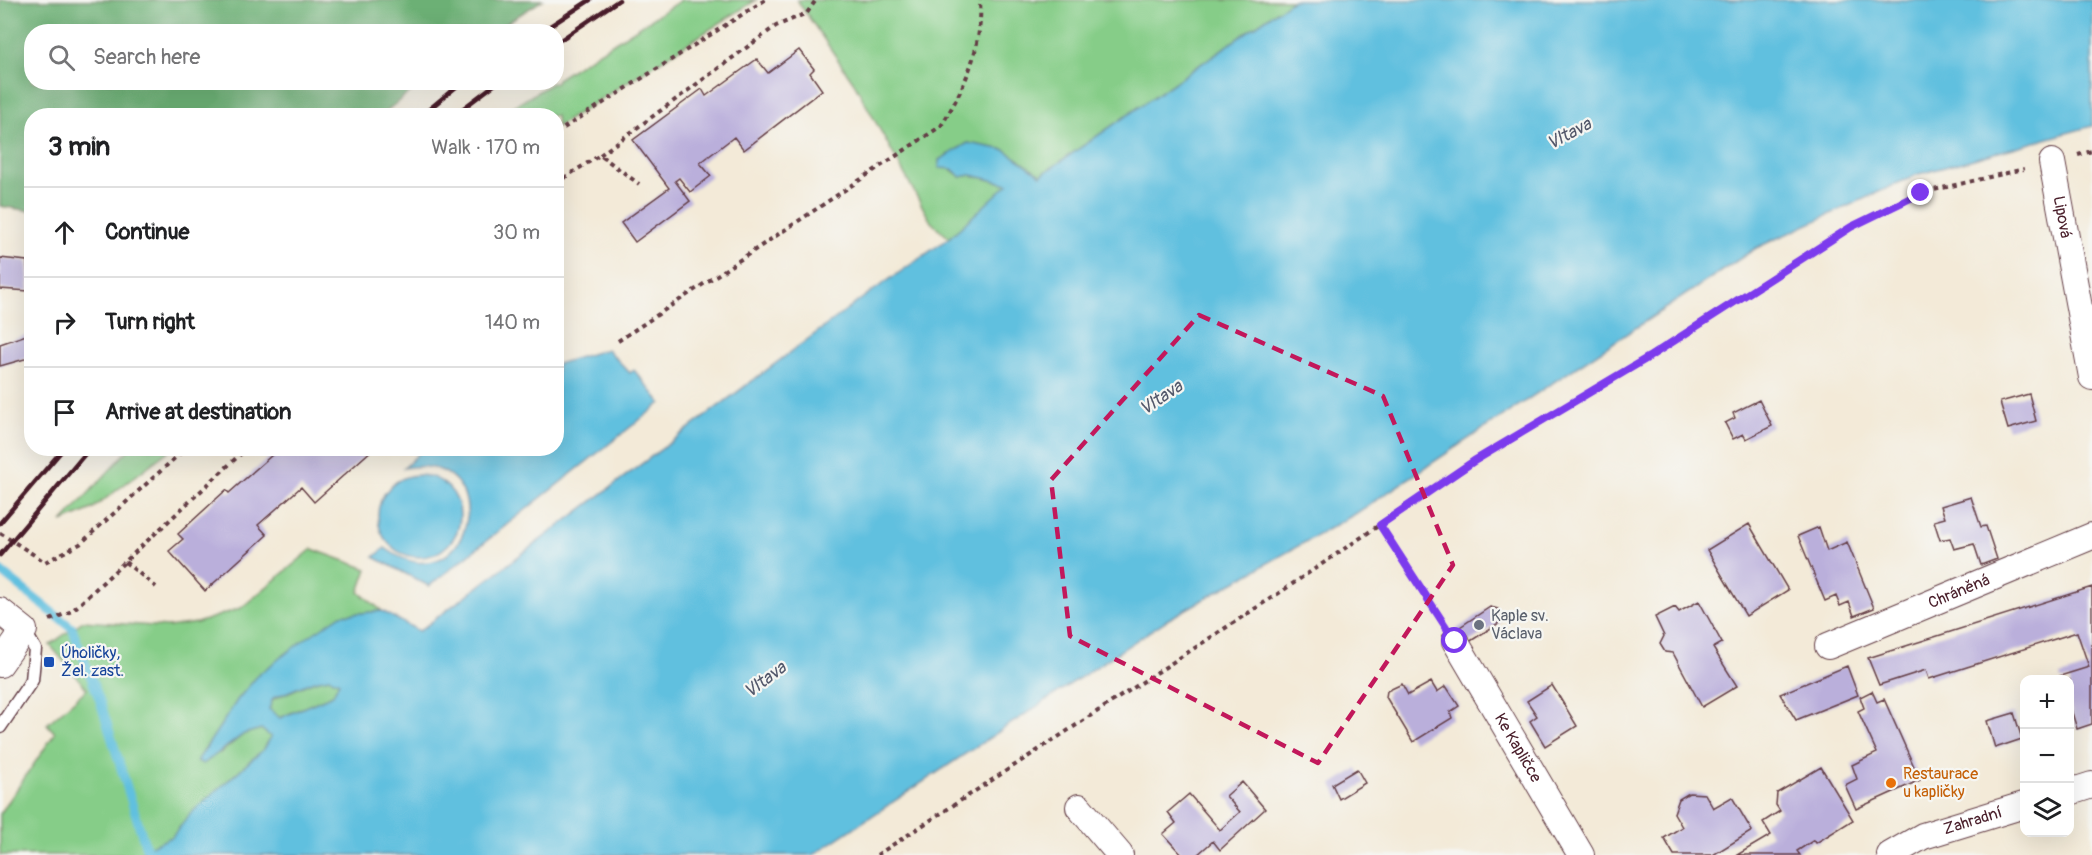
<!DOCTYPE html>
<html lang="en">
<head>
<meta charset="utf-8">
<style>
	:root { --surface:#fff; --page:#f2f2f2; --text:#202124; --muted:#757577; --line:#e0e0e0 }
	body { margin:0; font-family:Pangolin,sans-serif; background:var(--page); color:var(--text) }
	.controls { position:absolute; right:18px; bottom:18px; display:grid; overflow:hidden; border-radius:12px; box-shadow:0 6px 24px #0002 }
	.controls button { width:54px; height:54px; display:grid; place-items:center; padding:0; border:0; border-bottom:2px solid var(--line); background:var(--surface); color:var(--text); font:30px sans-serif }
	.stop { position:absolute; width:18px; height:18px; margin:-14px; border:4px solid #7c3aed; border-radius:50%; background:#fff }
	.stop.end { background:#7c3aed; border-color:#fff; box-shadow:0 2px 6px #0008 }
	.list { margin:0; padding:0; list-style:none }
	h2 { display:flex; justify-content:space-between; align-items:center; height:78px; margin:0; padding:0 24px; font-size:26px }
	h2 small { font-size:20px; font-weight:400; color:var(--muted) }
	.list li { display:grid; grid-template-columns:39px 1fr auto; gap:18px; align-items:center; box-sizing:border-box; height:90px; padding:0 24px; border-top:2px solid var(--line) }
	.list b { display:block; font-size:22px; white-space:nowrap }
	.list em { font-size:20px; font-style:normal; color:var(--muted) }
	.icon { flex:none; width:33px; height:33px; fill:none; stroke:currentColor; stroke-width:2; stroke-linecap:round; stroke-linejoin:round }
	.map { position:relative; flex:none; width:2092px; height:855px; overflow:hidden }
	.search { position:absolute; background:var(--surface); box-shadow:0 6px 24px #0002; left:24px; top:24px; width:540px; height:66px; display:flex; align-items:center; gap:15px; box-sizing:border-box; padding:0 21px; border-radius:24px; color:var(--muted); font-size:22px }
	.panel { position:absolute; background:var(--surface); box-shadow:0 6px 24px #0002; left:24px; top:108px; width:540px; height:348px; border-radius:24px }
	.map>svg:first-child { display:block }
	.green { fill:#86cd88; stroke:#68765a; stroke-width:1.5 }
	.forest { fill:#6cb074; stroke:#5b6850; stroke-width:1.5 }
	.water { fill:#60c0df; stroke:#557085; stroke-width:1.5; fill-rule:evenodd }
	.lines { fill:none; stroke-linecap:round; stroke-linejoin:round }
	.stream { stroke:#60c0df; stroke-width:9 }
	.building { fill:#baafdb }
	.lane-casing { stroke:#633d45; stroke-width:15 }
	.street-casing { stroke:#633d45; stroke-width:28 }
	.path { stroke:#633d45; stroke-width:4; stroke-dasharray:4.5 4.5; stroke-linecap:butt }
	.lane { stroke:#fff; stroke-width:12 }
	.street { stroke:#fff; stroke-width:26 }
	.rail { stroke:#4a1f2b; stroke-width:4.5 }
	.route { stroke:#7c3aed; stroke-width:8 }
	.marked { fill:none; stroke:#c2185b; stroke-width:4.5; stroke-dasharray:12 8; stroke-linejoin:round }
	.worship-dot { fill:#6b7280; stroke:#f6f6f2; stroke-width:2 }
	.transit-dot { fill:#1a4fb4; stroke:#f6f6f2; stroke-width:2 }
	.food-dot { fill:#e8710a; stroke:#f6f6f2; stroke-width:2 }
	.labels { text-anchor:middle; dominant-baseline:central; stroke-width:4.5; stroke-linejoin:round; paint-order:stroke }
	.street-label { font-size:16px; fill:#4a1f2b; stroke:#f6f6f2 }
	.worship-label { font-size:16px; fill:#5b616d; stroke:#f6f6f2; text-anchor:start }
	.transit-label { font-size:16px; fill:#164399; stroke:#f6f6f2; text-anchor:start }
	.food-label { font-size:16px; fill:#c56008; stroke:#f6f6f2; text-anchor:start }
	.water-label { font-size:18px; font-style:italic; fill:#52576a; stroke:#f6f6f2 }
</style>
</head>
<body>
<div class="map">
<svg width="2092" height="855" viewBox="0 0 2092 855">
	<rect width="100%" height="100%" fill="#f6f6f2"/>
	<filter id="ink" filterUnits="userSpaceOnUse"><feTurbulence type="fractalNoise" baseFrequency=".0167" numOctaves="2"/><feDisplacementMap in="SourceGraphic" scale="12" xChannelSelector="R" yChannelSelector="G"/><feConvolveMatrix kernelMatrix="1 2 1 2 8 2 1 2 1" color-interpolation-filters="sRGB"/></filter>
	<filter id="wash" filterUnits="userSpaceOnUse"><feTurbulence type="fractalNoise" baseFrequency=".008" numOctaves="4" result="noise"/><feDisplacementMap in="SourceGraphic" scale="24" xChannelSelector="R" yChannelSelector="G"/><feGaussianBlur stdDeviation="1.35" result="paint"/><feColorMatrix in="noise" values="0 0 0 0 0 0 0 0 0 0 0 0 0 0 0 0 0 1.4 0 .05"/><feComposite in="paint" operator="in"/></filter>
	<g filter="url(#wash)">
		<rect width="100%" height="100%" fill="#f3ead8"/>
		<!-- green -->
		<path class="green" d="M681 0H756L557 127 556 116 500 115 552 83 556 82 557 79Z
			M797 0H1293L1041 175 1005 150 968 143 939 160 961 177 971 175 1009 184 949 238 931 222 854 83Z
			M130 448 171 449 92 509 62 522Z
			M312 549 367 569 359 592 382 611 341 615 238 699 223 726 203 751 220 753 244 734 261 729 271 737 264 749 191 813 172 837 146 848 141 855H0V814L55 733 47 724 87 689 50 645 83 621 168 627 197 623 241 608Z
			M329 678 339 682 333 695 279 718 269 709 273 699 314 681Z"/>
		<!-- forest -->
		<path class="forest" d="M0 0H543L494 31 32 32V82L422 83 381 115 32 116 31 211 0 206Z"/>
		<!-- water -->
		<path class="water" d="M1293 0H2092V126L1916 175 1756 248 1355 514 1167 620 813 855H141L146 848 172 837 191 813 264 749 271 737 261 729 244 734 203 764 197 761 238 699 259 674 305 639 341 615 382 611 419 631 864 297 949 238 1008 184 971 175 961 177 952 169 939 168V160L968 143 1005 150 1041 175ZM329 678 339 682 333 695 280 718 269 709 273 698 314 681Z
			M607 349 630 373 634 370 661 403 429 586 374 557 385 548C472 610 507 450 404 468L423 449 556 448 557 364Z
			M378 516a41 41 0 1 1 82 0a41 41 0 1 1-82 0Z"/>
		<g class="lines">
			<!-- stream -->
			<path class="stream" d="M0 571 72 628 100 701 146 848 154 855"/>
		</g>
		<g id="blocks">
			<!-- building -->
			<path class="building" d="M799 50 814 69 810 73 822 90 744 150 734 137 700 163 711 176 690 192 679 178 675 181 690 201 635 242 621 223 669 188 633 140 702 89 706 96 757 59 768 73Z
				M0 258 27 261 29 291 0 289Z
				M32 333V357L0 366V344Z
				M2029 394 2036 421 2008 429 2000 402Z
				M1759 400 1772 426 1746 439 1743 434 1733 439 1725 423 1735 418 1733 413Z
				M273 448H374L314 502 301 487 258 525 267 535 205 591 169 551 183 539 178 534 226 490 229 493 272 455 269 452Z
				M1971 497 1981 527 1986 526 1997 559 1981 565 1974 544 1954 549 1950 538 1940 540 1934 521 1945 518 1941 506Z
				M1749 524 1788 590 1746 616 1707 550Z
				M1819 527 1827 551 1847 542 1874 608 1854 616 1849 602 1840 606 1836 596 1825 601 1798 536Z
				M2092 587V724L2077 729 2070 706V680H2061L2060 676 2089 667 2077 632 1929 679 1926 670 1879 685 1868 658Z
				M1699 601 1722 643 1713 648 1737 686 1702 707 1673 653 1665 652 1660 644 1664 636 1655 617 1675 607 1679 612Z
				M1490 607 1498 609 1502 616 1499 623 1469 642 1454 631Z
				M1847 666 1858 695 1796 720 1780 694Z
				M1431 682 1437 692 1446 686 1459 706 1450 712 1452 718 1413 742 1386 697 1387 691 1402 684 1408 695Z
				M1552 685 1577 726 1545 746 1530 721 1537 716 1527 701Z
				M1872 691 1877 702 1884 699 1920 780 1856 809 1845 785 1857 779 1852 765 1877 753 1858 711 1864 708 1860 697Z
				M2014 713 2022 739 1995 748 1987 721Z
				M1821 767 1853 820 1816 843 1814 840 1797 851 1800 855H1737L1771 835 1763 822 1780 811 1776 805 1777 793Z
				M1357 769 1365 783 1339 799 1332 784Z
				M1242 782 1265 809 1220 850 1213 841 1197 855H1182L1163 834 1176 823 1168 812 1189 794 1220 830 1240 812 1226 796Z
				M1689 793 1705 794 1713 808 1732 797 1752 831 1713 855H1674L1664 838 1682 827 1674 813 1679 799Z"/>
		</g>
	</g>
	<g filter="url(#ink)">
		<use href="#blocks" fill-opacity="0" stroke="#633d45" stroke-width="1.5"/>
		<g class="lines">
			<defs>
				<path id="lane" d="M0 727 32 680 35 649 24 630"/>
				<g id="street">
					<path id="s1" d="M2052 162 2092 377"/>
					<path d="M0 611 24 630 0 664"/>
					<path id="s2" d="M1455 641 1581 855"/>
					<path id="s3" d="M1828 646 2092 536"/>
					<path d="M2070 792 2092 785"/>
					<path d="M1079 807 1120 855"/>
					<path id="s4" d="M1890 855 1923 836 2024 805"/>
				</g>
			</defs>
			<!-- lane casing -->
			<use href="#lane" class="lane-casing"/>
			<!-- street casing -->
			<use href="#street" class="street-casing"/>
			<!-- path -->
			<path class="path" d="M556 133 765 0
				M600 155 776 26 807 13 816 0
				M2078 155 2092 151
				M556 183 600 155 639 184
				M618 341 941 126C965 87 983 47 980 0
				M1380 525 1440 618
				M0 533 45 562 80 544 186 448
				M125 562 156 587
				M50 620 72 611 247 448
				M877 855 1279 593 1474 461 1649 357 1851 227 1921 193 2024 169"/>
			<!-- lane -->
			<use href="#lane" class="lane"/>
			<!-- street -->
			<use href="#street" class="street"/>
			<!-- rail -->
			<path class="rail" d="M541 32 590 0
				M556 43 619 0
				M421 116 462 82
				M453 116 498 82
				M0 523 64 448
				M0 555 90 448"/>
		</g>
	</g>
	<g class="lines" filter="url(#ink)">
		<!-- route -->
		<path class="route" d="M1455 641 1380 525 1474 461 1649 357 1851 227 1921 193"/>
	</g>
	<!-- marked area -->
	<path class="marked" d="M1199 315 1383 396 1453 565 1318 763 1070 636 1051 480Z"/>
	<!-- markers -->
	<circle class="worship-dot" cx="1479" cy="625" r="6"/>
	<rect class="transit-dot" x="43" y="656" width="12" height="12" rx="3"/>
	<circle class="food-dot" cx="1891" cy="783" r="6"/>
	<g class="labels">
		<!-- street labels -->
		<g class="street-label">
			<text stroke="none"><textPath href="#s1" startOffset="56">Lipová</textPath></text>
			<text stroke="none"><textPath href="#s3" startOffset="142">Chráněná</textPath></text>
			<text stroke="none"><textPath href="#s2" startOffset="124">Ke Kapličce</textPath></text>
			<text stroke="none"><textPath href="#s4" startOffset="90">Zahradní</textPath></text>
		</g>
		<!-- worship labels -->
		<g class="worship-label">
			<text x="1491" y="616">Kaple sv.<tspan x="1491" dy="18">Václava</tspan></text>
		</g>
		<!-- transit labels -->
		<g class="transit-label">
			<text x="61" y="653">Úholičky,<tspan x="61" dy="18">Žel. zast.</tspan></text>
		</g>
		<!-- food labels -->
		<g class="food-label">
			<text x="1903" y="774">Restaurace<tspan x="1903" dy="18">u kapličky</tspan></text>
		</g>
		<!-- water labels -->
		<g class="water-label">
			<text transform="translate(1569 134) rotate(-28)">Vltava</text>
			<text transform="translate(1161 398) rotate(-34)">Vltava</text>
			<text transform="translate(765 680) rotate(-37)">Vltava</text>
		</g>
	</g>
</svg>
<div class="controls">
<button>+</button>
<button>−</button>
<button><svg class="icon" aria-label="layers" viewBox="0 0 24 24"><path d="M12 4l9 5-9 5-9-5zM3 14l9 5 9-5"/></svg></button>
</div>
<div class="stop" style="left:1455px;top:641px"></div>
<div class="stop end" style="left:1921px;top:193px"></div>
<div class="search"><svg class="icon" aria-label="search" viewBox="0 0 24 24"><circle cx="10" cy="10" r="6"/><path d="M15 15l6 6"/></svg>Search here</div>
<section class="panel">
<h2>3 min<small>Walk · 170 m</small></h2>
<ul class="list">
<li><svg class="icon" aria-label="ahead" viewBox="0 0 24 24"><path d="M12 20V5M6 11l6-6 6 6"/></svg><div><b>Continue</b></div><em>30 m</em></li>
<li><svg class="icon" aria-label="right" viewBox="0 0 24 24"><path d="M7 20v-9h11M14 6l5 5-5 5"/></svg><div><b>Turn right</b></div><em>140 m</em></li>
<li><svg class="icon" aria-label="arrive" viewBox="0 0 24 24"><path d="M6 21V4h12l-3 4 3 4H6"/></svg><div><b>Arrive at destination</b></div></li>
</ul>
</section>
</div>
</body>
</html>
